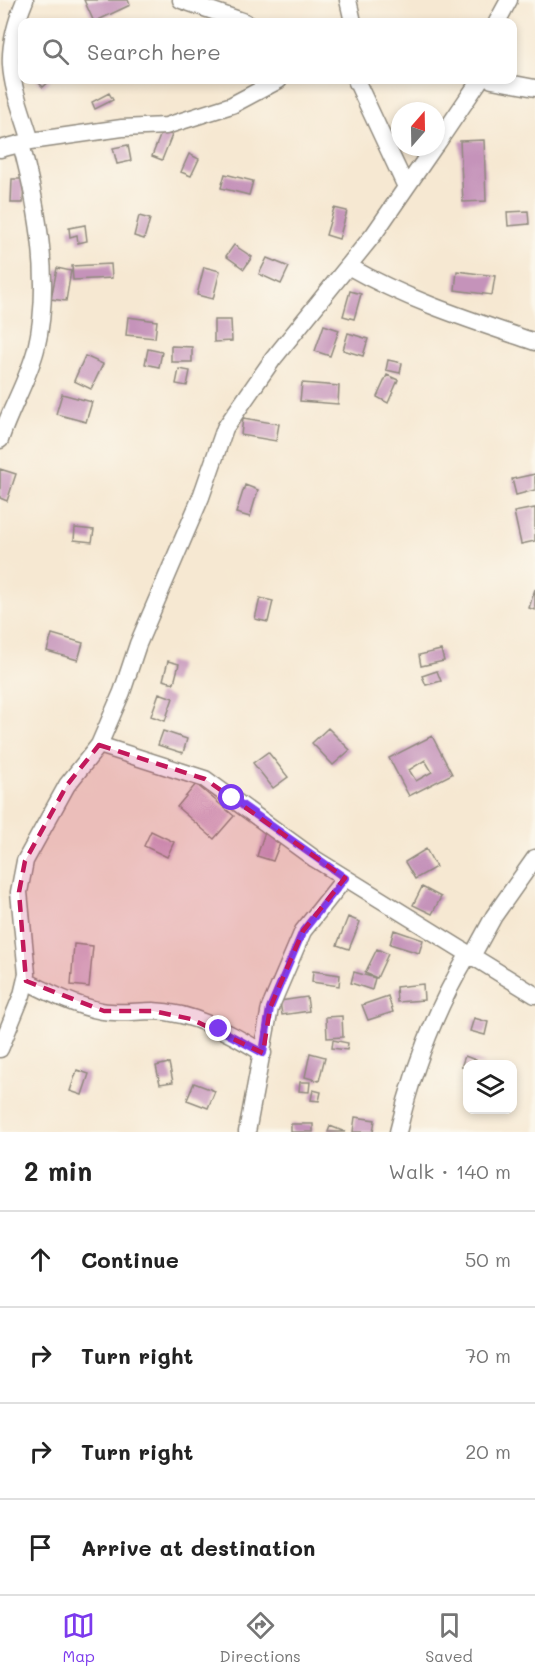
<!DOCTYPE html>
<html lang="en">
<head>
<meta charset="utf-8">
<style>
	:root { --surface:#fff; --page:#f6f6f6; --text:#222; --muted:#767676; --line:#e0e0e0; --accent:#7c3aed }
	body { margin:0; font-family:Mali,sans-serif; background:var(--page); color:var(--text) }
	.controls { position:absolute; right:18px; bottom:18px; display:grid; overflow:hidden; border-radius:12px; box-shadow:0 3px 9px #0003 }
	.controls button { width:54px; height:54px; display:grid; place-items:center; padding:0; border:0; border-bottom:2px solid var(--line); background:var(--surface); color:var(--text); font:30px sans-serif }
	.compass { position:absolute; left:391px; top:102px; width:54px; height:54px; border-radius:50%; background:var(--surface); box-shadow:0 3px 9px #0003; rotate:20deg }
	.stop { position:absolute; width:18px; height:18px; margin:-14px; border:4px solid #7c3aed; border-radius:50%; background:#fff }
	.stop.end { background:#7c3aed; border-color:#fff; box-shadow:0 2px 6px #0008 }
	.list { margin:0; padding:0; list-style:none }
	h2 { display:flex; justify-content:space-between; align-items:center; height:78px; margin:0; padding:0 24px; font-size:26px }
	h2 small { font-size:20px; font-weight:400; color:var(--muted) }
	.list li { display:grid; grid-template-columns:39px 1fr auto; gap:18px; align-items:center; box-sizing:border-box; height:96px; padding:0 24px; border-top:2px solid var(--line) }
	.list b { display:block; font-size:22px; white-space:nowrap }
	.list em { font-size:20px; font-style:normal; color:var(--muted) }
	.icon { flex:none; width:33px; height:33px; fill:none; stroke:currentColor; stroke-width:2; stroke-linecap:round; stroke-linejoin:round }
	.map { position:relative; flex:none; width:535px; height:1132px; overflow:hidden }
	.search { position:absolute; background:var(--surface); box-shadow:0 3px 9px #0003; left:18px; right:18px; top:18px; height:66px; display:flex; align-items:center; gap:15px; box-sizing:border-box; padding:0 21px; border-radius:12px; color:var(--muted); font-size:22px }
	.sheet { height:462px; background:var(--surface) }
	nav { display:flex; justify-content:space-around; align-items:center; box-sizing:border-box; height:84px; border-top:2px solid var(--line); background:var(--surface); font-size:16px; color:var(--muted) }
	nav a { display:grid; justify-items:center; gap:3px }
	nav .on { color:var(--accent) }
	.map>svg:first-child { display:block }
	.building { fill:#c593ba; fill-rule:evenodd }
	.lines { fill:none; stroke-linecap:round; stroke-linejoin:round }
	.street-casing { stroke:#908a7e; stroke-width:19 }
	.street { stroke:#fff; stroke-width:16 }
	.route { stroke:#7c3aed; stroke-width:8 }
	.marked { fill:#c2185b; fill-opacity:0.2; stroke:#c2185b; stroke-width:4.5; stroke-dasharray:12 8; stroke-linejoin:round }
</style>
</head>
<body>
<div class="map">
<svg width="535" height="1132" viewBox="0 0 535 1132">
	<rect width="100%" height="100%" fill="#fbf7ec"/>
	<filter id="ink" filterUnits="userSpaceOnUse"><feTurbulence type="fractalNoise" baseFrequency=".0167" numOctaves="2"/><feDisplacementMap in="SourceGraphic" scale="12" xChannelSelector="R" yChannelSelector="G"/><feConvolveMatrix kernelMatrix="1 2 1 2 8 2 1 2 1" color-interpolation-filters="sRGB"/></filter>
	<filter id="wash" filterUnits="userSpaceOnUse"><feTurbulence type="fractalNoise" baseFrequency=".008" numOctaves="4" result="noise"/><feDisplacementMap in="SourceGraphic" scale="24" xChannelSelector="R" yChannelSelector="G"/><feGaussianBlur stdDeviation="1.35" result="paint"/><feColorMatrix in="noise" values="0 0 0 0 0 0 0 0 0 0 0 0 0 0 0 0 0 1.4 0 .05"/><feComposite in="paint" operator="in"/></filter>
	<g filter="url(#wash)">
		<rect width="100%" height="100%" fill="#f6e8d2"/>
		<g id="blocks">
			<!-- building -->
			<path class="building" d="M84 0H128L130 5 94 22Z
				M36 80H51L43 87Z
				M109 93 113 100 95 109 92 102Z
				M162 131 172 135 162 160 152 156Z
				M484 140 486 201 463 202 460 141Z
				M128 145 131 161 117 164 113 148Z
				M189 154 199 159 191 176 181 172Z
				M225 174 253 181 249 195 221 188Z
				M12 179H24L23 203H11Z
				M334 208 347 211 339 239 326 235Z
				M528 211 529 224 508 226 507 212Z
				M139 216 150 219 144 239 134 236Z
				M85 225 87 241 78 243 77 235 70 237 69 228Z
				M234 245 252 257 244 269 226 256Z
				M267 258 289 267 281 284 259 274Z
				M111 264 112 278 73 280 72 266Z
				M204 267 220 271 213 299 197 295Z
				M57 268 71 271 66 301 51 299Z
				M457 271 495 276 492 295 455 290Z
				M350 291 361 294 354 319 343 316Z
				M128 317 157 321 155 338 126 335Z
				M214 320H231L232 341 214 342Z
				M324 325 339 330 330 356 315 351Z
				M348 333 368 339 363 356 343 350Z
				M171 346 192 347V362H171Z
				M148 349 162 352 159 367 145 364Z
				M85 356 103 364 91 389 74 381Z
				M388 360 402 363 400 373 386 370Z
				M179 369 190 371 187 386 176 384Z
				M387 375 398 380 388 403 377 397Z
				M302 383 339 386 338 404 300 401Z
				M62 394 92 402 86 422 56 414Z
				M243 418 279 424 276 441 241 435Z
				M0 469 16 474 7 501 0 498Z
				M535 474V490L516 495 512 479Z
				M245 485 258 490 250 517 236 513Z
				M535 508V541L521 544 514 512Z
				M75 528 94 530 92 542 74 540Z
				M535 589V610L529 608Z
				M260 598 273 601 268 622 255 619Z
				M52 634 83 643 78 660 47 651Z
				M441 650 444 661 421 666 419 655Z
				M168 661 179 664 174 683 163 680Z
				M437 671 441 681 426 685 422 676Z
				M159 693 173 698 165 721 151 716Z
				M328 728 350 750 333 765 312 743Z
				M163 731 187 739 183 753 158 745Z
				M432 736 452 774 409 796 389 758ZM425 760 432 772 416 781 409 770Z
				M268 752 288 777 273 788 253 763Z
				M196 784 234 816 214 839 177 807Z
				M151 831 174 842 167 857 144 846Z
				M265 832 282 838 273 861 257 856Z
				M426 849 436 867 415 879 405 862Z
				M422 887 441 897 432 914 413 905Z
				M348 917 360 922 349 949 337 945Z
				M394 930 423 940 419 953 390 944Z
				M74 944 93 946 89 987 71 985Z
				M377 949 388 954 377 978 365 973Z
				M313 971 340 975 339 986 312 982Z
				M354 972 375 978 372 990 351 983Z
				M423 984 424 1000 397 1002 396 987Z
				M388 996 393 1012 368 1020 362 1005Z
				M307 997 309 1011 282 1015 280 1001Z
				M342 1016 343 1037 327 1038 326 1017Z
				M474 1018 488 1022 485 1035 470 1031Z
				M333 1040 348 1043 347 1050 332 1048Z
				M310 1053 325 1057 319 1081 305 1077Z
				M465 1056 486 1064H468V1069L461 1067Z
				M169 1063 173 1082 160 1084 156 1066Z
				M77 1070 89 1074 82 1095 70 1091Z
				M300 1082H310L309 1092 299 1091Z
				M194 1083 215 1091 208 1108 187 1100Z
				M313 1090 321 1092 319 1101 311 1100Z
				M355 1117 375 1120 373 1132H353Z
				M291 1124H313V1132H291Z
				M330 1126 345 1132H328Z"/>
		</g>
	</g>
	<g filter="url(#ink)">
		<use href="#blocks" fill-opacity="0" stroke="#908a7e" stroke-width="1.5"/>
		<g class="lines">
			<defs>
				<path id="street" d="M25 0C0 61 12 81 31 141
					M181 0 245 22
					M348 0 353 22
					M497 22 509 0
					M356 80 406 187
					M492 80 535 88
					M436 145 480 80
					M0 149 31 141 122 128 166 126 232 105 279 80
					M348 266C407 300 470 320 535 342
					M0 440C10 409 28 380 36 349 52 283 38 208 21 144
					M99 745 205 779 315 859 535 995
					M471 958 494 916 535 858
					M26 981C50 993 75 1006 102 1011 119 1014 136 1011 153 1011 192 1012 231 1033 263 1053
					M0 1049 22 995 27 974 19 892 25 861 67 785 99 745 122 692 138 644 201 497 225 428 273 359 374 234 434 147
					M247 1132 270 1008 303 931 345 878
					M398 1132C413 1068 434 1012 468 955"/>
			</defs>
			<!-- street casing -->
			<use href="#street" class="street-casing"/>
			<!-- street -->
			<use href="#street" class="street"/>
		</g>
	</g>
	<g class="lines" filter="url(#ink)">
		<!-- route -->
		<path class="route" d="M219 1029 263 1053 270 1008 303 931 345 878 232 798"/>
	</g>
	<!-- marked area -->
	<path class="marked" d="M99 745 205 779 345 878 303 931 270 1008 263 1053 191 1019 153 1011H104L26 981 19 892 25 861 67 785Z"/>
</svg>
<div class="controls">
<button><svg class="icon" aria-label="layers" viewBox="0 0 24 24"><path d="M12 4l9 5-9 5-9-5zM3 14l9 5 9-5"/></svg></button>
</div>
<svg class="compass" viewBox="-18 -18 36 36"><path d="M0-13l5 13h-10z" fill="#e53935"/><path d="M0 13l5-13h-10z" fill="#767676"/></svg>
<div class="stop" style="left:232px;top:798px"></div>
<div class="stop end" style="left:219px;top:1029px"></div>
<div class="search"><svg class="icon" aria-label="search" viewBox="0 0 24 24"><circle cx="10" cy="10" r="6"/><path d="M15 15l6 6"/></svg>Search here</div>
</div>
<section class="sheet">
<h2>2 min<small>Walk · 140 m</small></h2>
<ul class="list">
<li><svg class="icon" aria-label="ahead" viewBox="0 0 24 24"><path d="M12 20V5M6 11l6-6 6 6"/></svg><div><b>Continue</b></div><em>50 m</em></li>
<li><svg class="icon" aria-label="right" viewBox="0 0 24 24"><path d="M7 20v-9h11M14 6l5 5-5 5"/></svg><div><b>Turn right</b></div><em>70 m</em></li>
<li><svg class="icon" aria-label="right" viewBox="0 0 24 24"><path d="M7 20v-9h11M14 6l5 5-5 5"/></svg><div><b>Turn right</b></div><em>20 m</em></li>
<li><svg class="icon" aria-label="arrive" viewBox="0 0 24 24"><path d="M6 21V4h12l-3 4 3 4H6"/></svg><div><b>Arrive at destination</b></div></li>
</ul>
</section>
<nav>
<a class="on"><svg class="icon" aria-label="map" viewBox="0 0 24 24"><path d="M3 6l6-2 6 2 6-2v14l-6 2-6-2-6 2zM9 4v14M15 6v14"/></svg>Map</a>
<a><svg class="icon" aria-label="directions" viewBox="0 0 24 24"><path d="M12 3l9 9-9 9-9-9zM9 14v-3h6M13 9l2 2-2 2"/></svg>Directions</a>
<a><svg class="icon" aria-label="saved" viewBox="0 0 24 24"><path d="M7 4h10v16l-5-4-5 4z"/></svg>Saved</a>
</nav>
</body>
</html>
